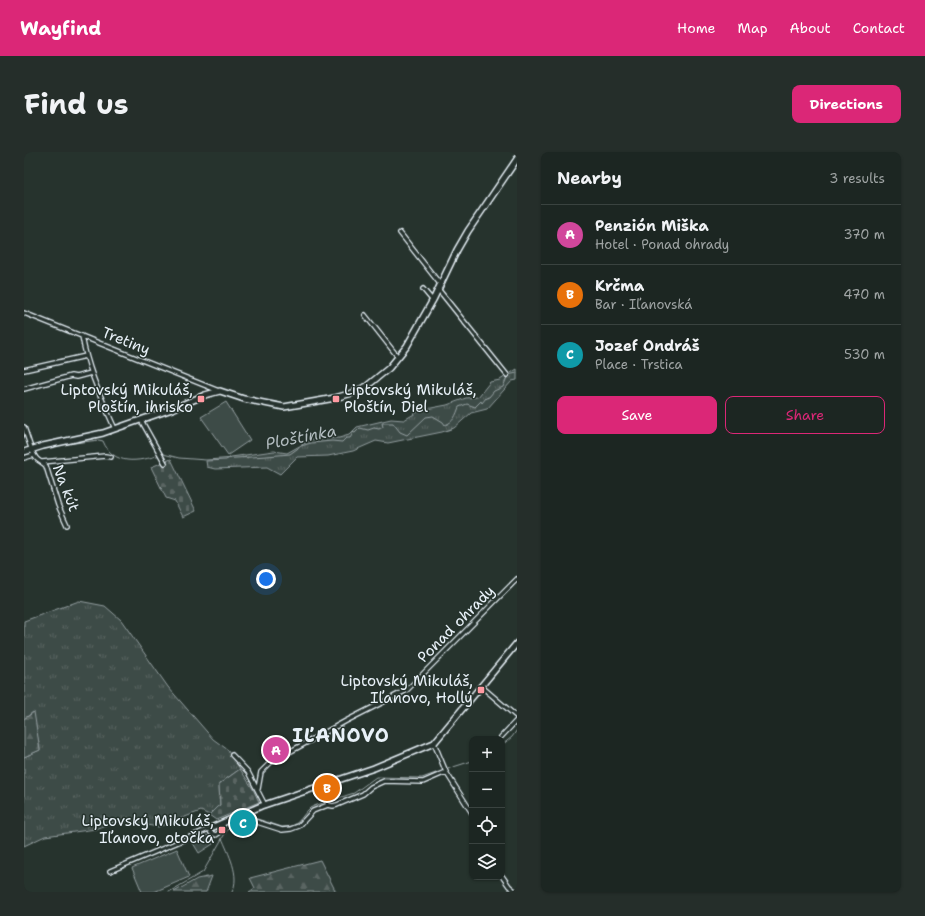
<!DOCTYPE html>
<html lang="en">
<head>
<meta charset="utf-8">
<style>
	:root { --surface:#1c2622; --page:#252e2a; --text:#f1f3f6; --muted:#a0a5a5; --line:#3a4340; --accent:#db2777 }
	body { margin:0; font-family:"Shantell Sans",sans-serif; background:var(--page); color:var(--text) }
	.controls { position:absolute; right:12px; bottom:12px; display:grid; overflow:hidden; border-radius:8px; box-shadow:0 1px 3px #0004 }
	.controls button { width:36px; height:36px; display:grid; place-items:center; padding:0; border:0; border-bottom:1px solid var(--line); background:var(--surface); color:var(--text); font:20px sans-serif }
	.you { position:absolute; left:242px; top:427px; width:14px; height:14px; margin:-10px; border:3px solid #fff; border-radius:50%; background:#1a73e8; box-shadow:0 0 0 6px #1a73e833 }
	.badge { display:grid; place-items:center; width:26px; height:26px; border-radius:50%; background:var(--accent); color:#fff; font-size:13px; font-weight:700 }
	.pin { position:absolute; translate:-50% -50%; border:2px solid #fff; box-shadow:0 1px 4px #0006 }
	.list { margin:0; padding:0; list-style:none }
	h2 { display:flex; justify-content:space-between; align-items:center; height:52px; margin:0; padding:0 16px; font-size:17px }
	h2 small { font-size:13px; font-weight:400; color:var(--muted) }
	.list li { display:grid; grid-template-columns:26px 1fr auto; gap:12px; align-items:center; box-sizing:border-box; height:60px; padding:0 16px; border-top:1px solid var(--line) }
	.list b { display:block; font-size:15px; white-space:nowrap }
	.list p { margin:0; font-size:13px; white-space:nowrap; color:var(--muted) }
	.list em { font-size:13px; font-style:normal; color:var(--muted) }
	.actions { display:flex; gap:8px; padding:12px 16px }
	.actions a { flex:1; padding:9px 0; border:1px solid var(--accent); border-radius:8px; text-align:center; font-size:14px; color:var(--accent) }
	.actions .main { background:var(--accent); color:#fff }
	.icon { flex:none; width:22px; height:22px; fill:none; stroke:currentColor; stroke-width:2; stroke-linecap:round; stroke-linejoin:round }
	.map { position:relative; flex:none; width:493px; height:740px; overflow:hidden; border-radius:8px }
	header { display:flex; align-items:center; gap:24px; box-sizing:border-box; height:56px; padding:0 20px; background:var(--accent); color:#fff }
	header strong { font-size:19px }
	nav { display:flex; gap:22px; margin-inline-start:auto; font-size:14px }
	.intro { display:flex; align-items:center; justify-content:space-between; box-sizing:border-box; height:96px; padding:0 24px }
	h1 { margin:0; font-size:28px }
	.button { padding:10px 18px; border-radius:8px; background:var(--accent); color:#fff; font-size:14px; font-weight:700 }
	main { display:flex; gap:24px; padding:0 24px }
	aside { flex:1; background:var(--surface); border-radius:8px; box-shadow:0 1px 3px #0004 }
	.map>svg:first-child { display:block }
	.grass { fill:url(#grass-tufts); stroke:#939ea0 }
	.forest { fill:url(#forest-firs); stroke:#939ea0 }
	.cemetery { fill:url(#cemetery-stones); stroke:#939ea0 }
	.pitch { fill:#3e4b47; stroke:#939ea0 }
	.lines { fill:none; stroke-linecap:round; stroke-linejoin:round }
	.stream { stroke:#98a3a5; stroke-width:1 }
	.street-casing { stroke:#e8f1f8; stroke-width:6 }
	.secondary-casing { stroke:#e8f1f8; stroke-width:8 }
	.street { stroke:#26332d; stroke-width:3.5 }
	.secondary { stroke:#26332d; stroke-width:5 }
	.poi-dot { fill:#ff9aa2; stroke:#26332d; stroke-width:1.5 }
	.labels { text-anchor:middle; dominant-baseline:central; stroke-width:3; stroke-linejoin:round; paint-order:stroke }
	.street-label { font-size:15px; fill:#e8f1f8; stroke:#26332d }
	.poi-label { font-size:15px; fill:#e8f1f8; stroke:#26332d; text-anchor:end }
	.water-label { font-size:16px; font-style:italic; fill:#b3bdc0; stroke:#26332d }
	.district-label { font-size:19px; font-weight:bold; letter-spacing:1px; fill:#e8f1f8; stroke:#26332d }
</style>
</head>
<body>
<header>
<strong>Wayfind</strong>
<nav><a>Home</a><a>Map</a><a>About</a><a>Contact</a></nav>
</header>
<div class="intro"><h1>Find us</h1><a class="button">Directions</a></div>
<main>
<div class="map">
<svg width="493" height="740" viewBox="0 0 493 740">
	<defs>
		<pattern id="grass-tufts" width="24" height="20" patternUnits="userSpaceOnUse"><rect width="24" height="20" fill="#3e4b47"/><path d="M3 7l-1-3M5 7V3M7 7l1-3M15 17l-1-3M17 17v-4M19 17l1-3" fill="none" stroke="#5a6562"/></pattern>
		<pattern id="forest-firs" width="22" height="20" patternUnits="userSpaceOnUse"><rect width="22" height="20" fill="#3e4b47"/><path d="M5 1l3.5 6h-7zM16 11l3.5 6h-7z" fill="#5a6562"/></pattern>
		<pattern id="cemetery-stones" width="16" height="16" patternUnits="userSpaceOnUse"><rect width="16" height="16" fill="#3e4b47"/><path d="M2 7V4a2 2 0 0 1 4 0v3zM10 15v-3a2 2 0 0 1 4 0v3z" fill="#5a6562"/></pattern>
	</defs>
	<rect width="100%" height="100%" fill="#26332d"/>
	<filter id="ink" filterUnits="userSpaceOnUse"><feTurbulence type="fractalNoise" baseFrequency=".025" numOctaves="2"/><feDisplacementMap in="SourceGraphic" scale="8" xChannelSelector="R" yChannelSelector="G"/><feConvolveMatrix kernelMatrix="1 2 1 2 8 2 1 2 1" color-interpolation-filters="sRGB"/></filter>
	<g filter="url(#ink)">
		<!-- grass -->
		<path class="grass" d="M493 217V228L488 229 463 257 447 261 430 276 418 280 364 291 352 289 329 299 304 304 273 305 256 322 243 315 191 317 183 315 182 309 202 308 207 305 250 299 263 301 288 287 315 286 325 283 333 275 367 267 380 268 397 258 423 253 442 246 454 245 466 230 476 228Z
			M55 449 81 454 97 468 144 535 189 587 204 598 216 617 195 632 196 653 193 655 185 663 177 659 134 675 95 668 72 677 21 684 0 694V605L16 598 9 560 0 567V469Z"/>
		<!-- forest -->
		<path class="forest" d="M10 560 16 598 0 605V567Z
			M296 708 312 740H225L231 736 226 726Z
			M188 724 182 740H150L173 727Z"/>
		<!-- cemetery -->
		<path class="cemetery" d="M147 307 172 359 159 365 151 349 142 346 127 315Z
			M216 617 229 637 235 650 192 668 185 663 193 655 196 653 195 632Z"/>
		<!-- pitch -->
		<path class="pitch" d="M202 250 226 288 204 303 177 265Z
			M183 683 189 692 175 701 169 691Z
			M153 697 165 725 130 740H118L108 716Z"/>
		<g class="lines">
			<!-- stream -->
			<path class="stream" d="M35 293 75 288 79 289C89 314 114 310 136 303
				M139 302 155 306 182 308 243 304 266 302 277 294 287 291 308 289 318 290 322 286H326L328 283V280L331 281 336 276 344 278 350 276 355 277 359 275 358 271H369L376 280 383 283 402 265 409 264 419 270 421 273C430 270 432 263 435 255L443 252 451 255 457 249 458 251 462 246 465 245 470 239 479 235 484 223 493 221
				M0 304 7 301
				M478 593 488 585 493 578
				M423 617 448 609
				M305 649 330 641 352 625 398 626 420 618
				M230 666 258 675C275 676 276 665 286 656 291 653 297 652 302 650
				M198 686C204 701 217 724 208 740
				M145 740 179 720 203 678 215 668 227 665"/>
			<defs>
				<path id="street" d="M376 81 416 132
					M399 137 409 149
					M414 137 483 223
					M0 161 195 239
					M341 163 374 205
					M58 184C64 219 77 245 91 277
					M0 218 62 204
					M0 237 47 224 52 225 67 221
					M117 268 141 311
					M0 275C3 283 7 300 12 306 15 310 19 310 22 314L34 353 43 373
					M0 306 10 303
					M18 310 81 304 87 305
					M457 534 493 565
					M477 585 493 568
					M410 591 422 620 448 661
					M208 603 224 620 241 653
					M298 634 304 653
					M234 637 237 620 247 610 322 569 383 538 493 427
					M226 659 228 667 230 669 258 678 267 677 275 674 289 659 304 653 309 654 313 653 339 642 347 635 360 629 399 630 422 620
					M86 719 187 676 186 679 187 681 192 683 195 681 200 671
					M478 724 485 734 492 740"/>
				<path id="secondary" d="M0 300 19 294 79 281 148 257 181 243 196 239 220 247 260 255 311 246 328 241 343 234 365 216 383 194 410 146 433 98 444 79 493 7
					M187 676 237 654 350 616 410 591 493 491"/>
			</defs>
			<!-- street casing -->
			<use href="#street" class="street-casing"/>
			<!-- secondary casing -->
			<use href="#secondary" class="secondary-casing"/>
			<!-- street -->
			<use href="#street" class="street"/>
			<!-- secondary -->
			<use href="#secondary" class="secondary"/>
		</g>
	</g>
	<!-- markers -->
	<g class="poi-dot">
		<rect x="173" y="243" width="8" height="8" rx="2"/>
		<rect x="308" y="243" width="8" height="8" rx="2"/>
		<rect x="453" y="534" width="8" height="8" rx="2"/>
		<rect x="194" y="674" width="8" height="8" rx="2"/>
	</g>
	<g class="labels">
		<!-- street labels -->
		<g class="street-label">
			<text transform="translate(102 189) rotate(22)">Tretiny</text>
			<text transform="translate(42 336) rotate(69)">Na kút</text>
			<text transform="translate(432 472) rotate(-45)">Ponad ohrady</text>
		</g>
		<!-- poi labels -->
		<g class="poi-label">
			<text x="169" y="238">Liptovský Mikuláš,<tspan x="169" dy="17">Ploštín, ihrisko</tspan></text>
			<text x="320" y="238" text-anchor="start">Liptovský Mikuláš,<tspan x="320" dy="17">Ploštín, Diel</tspan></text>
			<text x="449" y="529">Liptovský Mikuláš,<tspan x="449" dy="17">Iľanovo, Hollý</tspan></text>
			<text x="190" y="669">Liptovský Mikuláš,<tspan x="190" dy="17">Iľanovo, otočka</tspan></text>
		</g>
		<!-- water labels -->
		<g class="water-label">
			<text transform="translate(277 285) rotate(-11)">Ploštínka</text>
		</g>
		<!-- district labels -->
		<g class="district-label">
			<text x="317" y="583">IĽANOVO</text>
		</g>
	</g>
</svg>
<div class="controls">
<button>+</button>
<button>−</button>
<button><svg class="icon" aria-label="locate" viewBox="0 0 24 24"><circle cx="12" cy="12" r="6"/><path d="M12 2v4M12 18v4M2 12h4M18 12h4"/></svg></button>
<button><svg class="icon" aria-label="layers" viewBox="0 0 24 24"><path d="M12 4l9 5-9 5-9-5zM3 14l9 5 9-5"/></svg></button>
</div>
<div class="you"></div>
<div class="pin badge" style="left:252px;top:598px;background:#d1479c">A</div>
<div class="pin badge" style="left:303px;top:636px;background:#e8710a">B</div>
<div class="pin badge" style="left:219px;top:671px;background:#0f9aa8">C</div>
</div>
<aside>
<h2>Nearby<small>3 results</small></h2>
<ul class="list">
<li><span class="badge" style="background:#d1479c">A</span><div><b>Penzión Miška</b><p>Hotel · Ponad ohrady</p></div><em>370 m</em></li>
<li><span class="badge" style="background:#e8710a">B</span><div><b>Krčma</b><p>Bar · Iľanovská</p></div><em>470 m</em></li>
<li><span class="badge" style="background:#0f9aa8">C</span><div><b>Jozef Ondráš</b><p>Place · Trstica</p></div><em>530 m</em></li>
</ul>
<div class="actions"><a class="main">Save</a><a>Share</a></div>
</aside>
</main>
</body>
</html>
